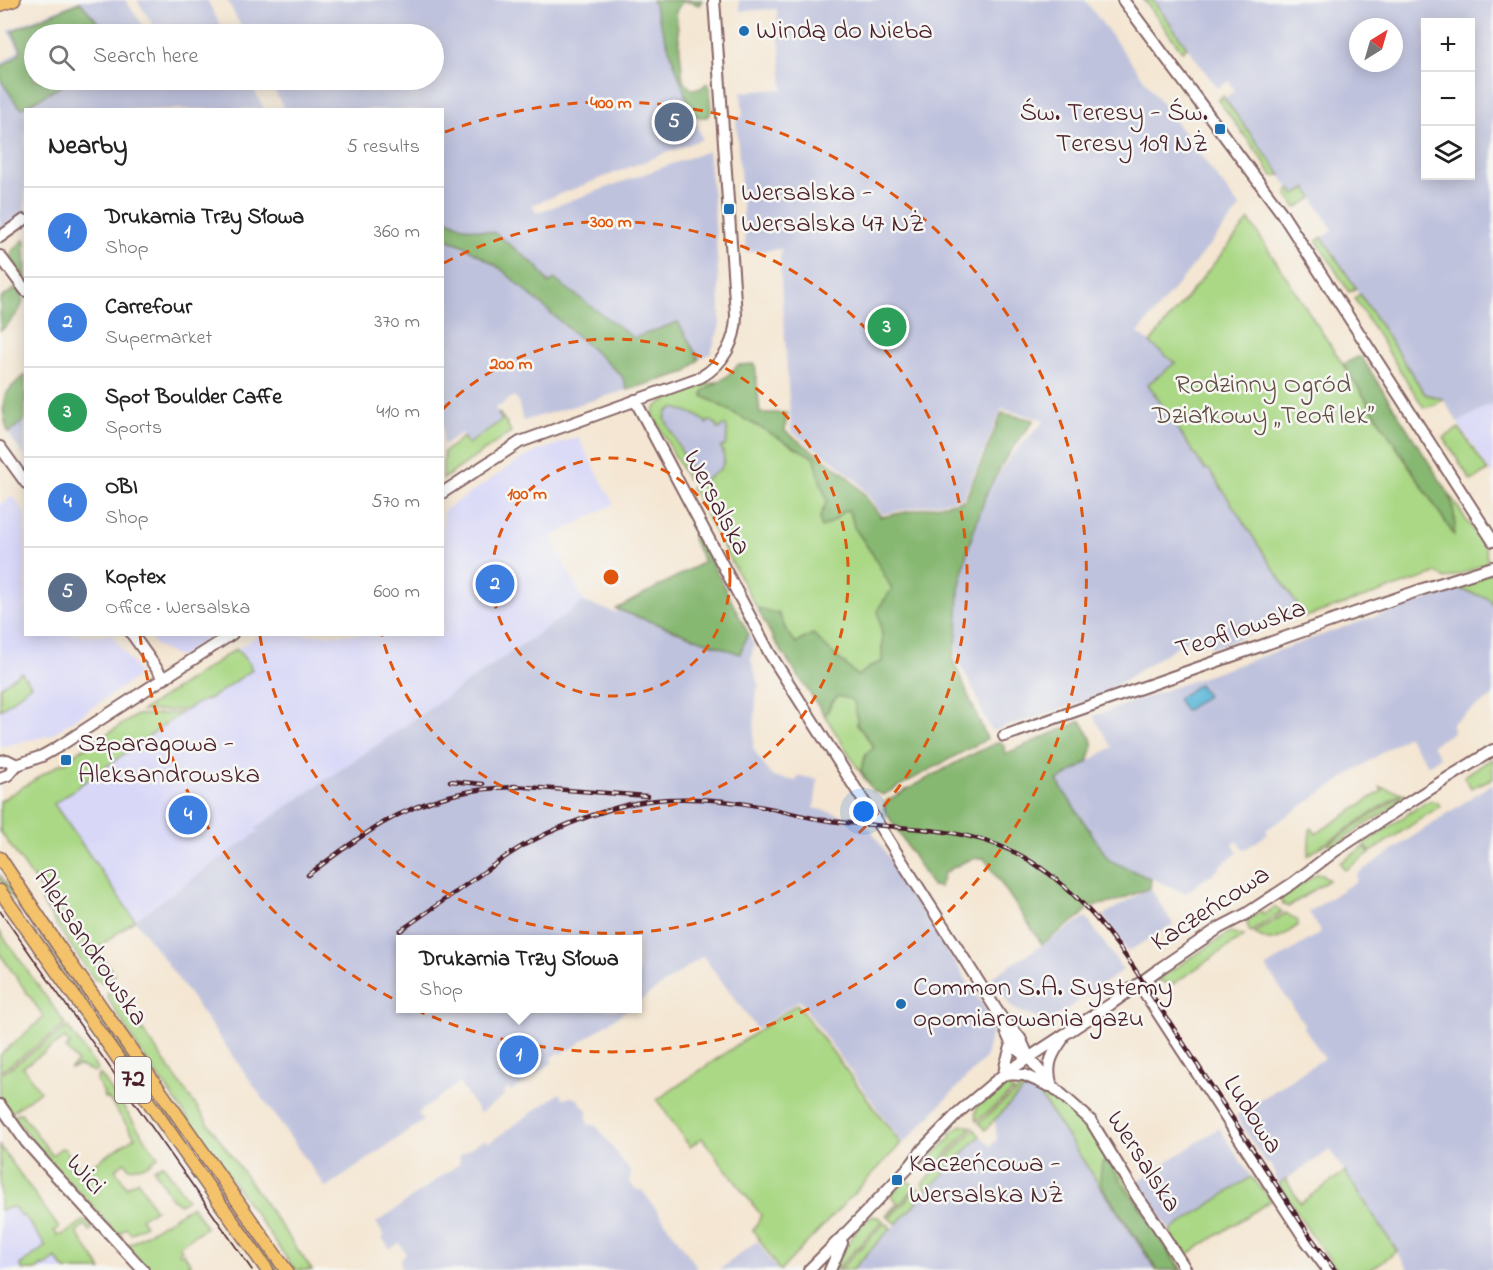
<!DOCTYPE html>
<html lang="en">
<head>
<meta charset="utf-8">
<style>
	:root { --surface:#fff; --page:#f2f2f2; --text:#222; --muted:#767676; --line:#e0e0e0; --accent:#1a73e8 }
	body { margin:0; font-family:"Indie Flower",sans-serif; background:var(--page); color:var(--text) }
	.controls { position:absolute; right:18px; top:18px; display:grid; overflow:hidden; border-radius:0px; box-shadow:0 3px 15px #0003 }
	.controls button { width:54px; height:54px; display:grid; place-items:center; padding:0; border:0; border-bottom:2px solid var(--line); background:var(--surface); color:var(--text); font:30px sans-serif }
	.compass { position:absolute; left:1349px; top:18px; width:54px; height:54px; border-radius:50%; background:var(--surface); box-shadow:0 3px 15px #0003; rotate:37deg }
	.you { position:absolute; left:864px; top:812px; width:21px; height:21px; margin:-15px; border:4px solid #fff; border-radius:50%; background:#1a73e8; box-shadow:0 0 0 9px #1a73e833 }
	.badge { display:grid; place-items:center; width:39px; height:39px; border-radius:50%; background:var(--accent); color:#fff; font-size:20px; font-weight:700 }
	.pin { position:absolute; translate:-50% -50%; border:3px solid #fff; box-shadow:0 2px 6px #0006 }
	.popup { position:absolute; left:396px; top:935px; width:246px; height:78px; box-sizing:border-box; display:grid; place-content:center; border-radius:0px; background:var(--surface); filter:drop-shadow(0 2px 4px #0005); font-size:20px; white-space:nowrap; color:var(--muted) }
	.popup b { font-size:22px; color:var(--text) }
	.popup::after { content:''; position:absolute; left:50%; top:100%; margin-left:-12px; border:12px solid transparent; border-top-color:var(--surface) }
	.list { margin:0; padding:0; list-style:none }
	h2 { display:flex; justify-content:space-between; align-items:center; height:78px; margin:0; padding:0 24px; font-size:26px }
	h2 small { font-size:20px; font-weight:400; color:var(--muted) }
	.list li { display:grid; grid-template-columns:39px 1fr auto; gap:18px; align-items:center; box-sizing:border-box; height:90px; padding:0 24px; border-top:2px solid var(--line) }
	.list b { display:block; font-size:22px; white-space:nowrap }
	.list p { margin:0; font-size:20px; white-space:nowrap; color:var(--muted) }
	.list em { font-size:20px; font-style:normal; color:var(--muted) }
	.icon { flex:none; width:33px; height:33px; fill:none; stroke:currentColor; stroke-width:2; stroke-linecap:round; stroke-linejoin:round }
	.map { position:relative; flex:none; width:1493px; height:1270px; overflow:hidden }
	.search { position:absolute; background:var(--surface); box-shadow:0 3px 15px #0003; left:24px; top:24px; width:420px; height:66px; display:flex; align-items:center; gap:15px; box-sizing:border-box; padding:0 21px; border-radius:33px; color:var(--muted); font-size:22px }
	.panel { position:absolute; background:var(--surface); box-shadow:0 3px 15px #0003; left:24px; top:108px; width:420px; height:528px; border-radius:0px }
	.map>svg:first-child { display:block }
	.built { fill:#d8d7f8 }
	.industrial { fill:#bfc2dd; fill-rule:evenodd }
	.green { fill:#aad885; stroke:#7a7c58; stroke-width:1.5 }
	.forest { fill:#87b872; stroke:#686c4e; stroke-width:1.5 }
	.water { fill:#59b6d8; stroke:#526a82; stroke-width:1.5 }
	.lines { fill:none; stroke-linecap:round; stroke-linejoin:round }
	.minor-casing { stroke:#866565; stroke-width:14 }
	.major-casing { stroke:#866565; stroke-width:15 }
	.minor { stroke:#fff; stroke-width:10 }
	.major { stroke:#f3c26a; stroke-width:12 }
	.tram { stroke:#4a1f2b; stroke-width:1.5 }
	.rail-casing { stroke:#4a1f2b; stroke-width:4.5 }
	.rail { stroke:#f6f6f2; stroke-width:2; stroke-dasharray:7; stroke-linecap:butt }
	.ring { fill:none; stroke:#e0560e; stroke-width:3; stroke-dasharray:10 8 }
	.poi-dot { fill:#1f6fb2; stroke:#f6f6f2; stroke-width:2 }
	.labels { text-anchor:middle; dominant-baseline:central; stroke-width:5; stroke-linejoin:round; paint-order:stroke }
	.shield { fill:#f6f6f2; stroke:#7e6067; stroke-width:1.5 }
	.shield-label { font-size:26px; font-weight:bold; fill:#4a1f2b }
	.poi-label { font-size:27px; fill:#4a1f2b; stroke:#f6f6f2; text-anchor:start }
	.park-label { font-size:27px; fill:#624d42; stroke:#f6f6f2 }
	.street-label { font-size:27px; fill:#4a1f2b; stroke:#f6f6f2 }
	.centre { fill:#e0560e; stroke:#f6f6f2; stroke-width:3 }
	.ring-label { font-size:18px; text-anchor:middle; font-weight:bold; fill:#e0560e; stroke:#f6f6f2; stroke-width:5; stroke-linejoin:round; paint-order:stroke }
</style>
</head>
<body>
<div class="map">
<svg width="1493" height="1270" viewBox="0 0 1493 1270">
	<rect width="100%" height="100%" fill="#f6f6f2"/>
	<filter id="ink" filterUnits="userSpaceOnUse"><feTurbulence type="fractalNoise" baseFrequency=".0167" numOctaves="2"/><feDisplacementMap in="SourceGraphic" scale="12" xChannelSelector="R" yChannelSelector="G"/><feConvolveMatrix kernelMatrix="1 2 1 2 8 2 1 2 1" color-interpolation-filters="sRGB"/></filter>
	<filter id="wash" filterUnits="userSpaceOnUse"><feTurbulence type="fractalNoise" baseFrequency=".008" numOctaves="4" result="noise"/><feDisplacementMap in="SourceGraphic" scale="24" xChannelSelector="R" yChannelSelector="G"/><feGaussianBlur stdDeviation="1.35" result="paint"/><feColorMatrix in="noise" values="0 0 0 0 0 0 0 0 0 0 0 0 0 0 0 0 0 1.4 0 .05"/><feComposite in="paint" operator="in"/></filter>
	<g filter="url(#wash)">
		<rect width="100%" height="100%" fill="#f4e6d2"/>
		<!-- built -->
		<path class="built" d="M1490 404 1493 408V476L1458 423Z
			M578 437 614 504 551 537 584 602 257 828 259 832 135 920 54 804 184 711 195 704 203 702 249 663 237 649 259 635 442 634 443 511 520 460 538 451Z
			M13 496 25 513 26 634 112 635 138 672 137 677 51 735 0 747V710L31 685 0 687V505Z
			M148 635H213L180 657 167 652 157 646Z
			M0 1171 72 1270H0Z"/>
		<!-- industrial -->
		<path class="industrial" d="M81 0H125L149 34H34V80H249L264 109 26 110 25 221 21 216 0 230V64L19 50 8 30Z
			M137 0H207L225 34H157L158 33Z
			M227 0H652L702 139 532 205 536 213 708 151 714 206 720 305V325L711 353 699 359 677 322 634 338 555 279 549 285 495 233 463 227 443 217 442 110 284 109 269 80H434V34H245Z
			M739 0H1085L1240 208 1138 333 1175 363 1148 384 1205 470 1209 468 1302 613 1282 623 1212 648 1201 631 1098 697 992 731 982 712 977 696 958 661 957 637 959 590 967 551 987 492 1010 457 1045 420 1002 409 963 498 882 514 858 482 839 465 791 431 780 265V257L782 249 746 252 736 117H743L741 92 783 89 777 9 740 11Z
			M1153 0H1493V408L1490 404 1458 423 1443 399 1425 395 1323 238 1333 230 1307 189 1295 196 1224 98 1235 91 1229 81 1217 88ZM1426 22H1470V176H1426ZM1358 27H1394V63H1358Z
			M442 238 463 245 500 268 622 376 627 390 523 421 518 401 514 396 503 403 502 406 500 405 495 409 502 420 468 444 461 433 443 445Z
			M667 404 730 426 725 475 697 492 654 410Z
			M25 420V457L8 433Z
			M1458 589 1488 598 1493 605V696L1452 723 1453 732 1432 745 1440 757 1428 765 1407 736 1266 830 1268 834 1244 850 1238 841 1233 844 1238 853 1220 865V868L1185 893 1109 860 1057 781 1112 747 1093 716 1353 624Z
			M584 602 616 613 618 610 740 654 748 633 754 644 751 660 759 686 757 690 753 748 769 773 774 777 797 781 798 776 818 779 814 808 865 821V827L870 828 901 877 900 881 904 887 907 888 994 1023 986 1057 903 1144 799 1000 757 1029 703 956 638 1002V940H400V1008L628 1009 570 1050 569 1049 561 1054 559 1052 551 1059 553 1062 512 1091 508 1089 504 1092V1096L480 1113 459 1083 418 1113 423 1121 326 1188 177 977 135 920 258 832 256 828Z
			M1493 783V1270H1409L1330 1150 1279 1184 1275 1177 1276 1173 1270 1164H1266L1236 1116 1324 1058 1303 1026 1304 1024 1266 967 1321 932 1309 912 1356 881 1357 874Z
			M1150 888 1173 924 1127 952 1103 915Z
			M1086 917 1123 970 1047 1023 1012 1008 992 977Z
			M1024 1089 1037 1091 1156 1270H852L980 1136 991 1146 997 1140 995 1120Z
			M560 1093 564 1099 570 1097 578 1099 587 1111V1122L589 1125H594L599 1129 631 1173 629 1181 635 1189 643 1191 695 1264 696 1266 695 1270H402L400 1265 401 1259 406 1253 399 1243 390 1249 382 1238 385 1236 376 1223 459 1164 460 1155 483 1140 490 1142Z
			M1219 1128 1251 1177 1170 1231 1138 1181Z
			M757 1241 777 1270H719Z"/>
		<!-- green -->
		<path class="green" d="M1144 0H1153L1187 47 1182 51Z
			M1223 96 1224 98 1281 175 1273 176 1267 168 1263 160 1218 100Z
			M1307 188 1313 198 1296 208 1287 194 1289 190 1291 189 1295 195Z
			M1249 220 1453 534C1457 521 1453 507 1449 494L1485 548 1488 561C1475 570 1460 574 1445 579L1438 573 1305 617 1209 469 1205 470 1148 384 1175 363 1150 343Z
			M1322 237 1356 288 1349 292 1317 241Z
			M1360 294 1425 394 1443 399 1435 405 1424 408 1354 298Z
			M720 381 703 396 815 458 820 480 827 501 820 517 835 520 842 512 848 509 852 518 854 527 873 555 892 589 878 609 882 636V662L871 666 858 676 827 648 813 634 796 643 786 630 779 614 757 608 691 488 701 482 703 484 705 483 704 480C718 472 730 466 721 447L725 446C727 441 728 431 726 426L723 425 719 429H717L716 424 711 421H708L707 424C699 414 684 410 673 408 667 411 664 414 666 421L692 472V476L687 479 653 415 654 409 662 402 702 385Z
			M499 413 506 422 511 432 443 479V460L445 458 443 453 463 437 468 444 502 420 498 414Z
			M1459 428 1488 471 1471 481 1444 438Z
			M1493 572V605L1488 598 1458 589 1456 582Z
			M236 649 249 663 252 670 211 698 195 704 186 710 142 711Z
			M21 672 31 685 0 710V687Z
			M838 696 850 699 854 702 857 717V725L864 733 875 748 861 770 866 781 825 716 832 703Z
			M181 713 54 804 135 920 96 949 115 975 112 978 53 907 0 831V801L63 762 65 763 69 760 68 758 137 715Z
			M1493 758V778L1471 788 1464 776Z
			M1380 787 1402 793 1308 855 1310 830 1312 828 1316 834 1382 791Z
			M1404 794 1406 795V798L1331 848 1328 844Z
			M1429 801 1436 802 1440 806 1371 852 1364 844 1424 803Z
			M1364 847 1370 853 1345 870 1340 863Z
			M1317 874H1322L1329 880 1288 907 1282 903 1281 898Z
			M0 875 279 1270H274L0 880Z
			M40 898 107 980 102 982 94 979 57 926Z
			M1275 907 1282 912 1251 932 1249 930 1247 923 1249 919 1261 911 1264 915Z
			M1286 913 1298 921 1297 926C1289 931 1279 941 1269 940 1264 939 1259 936 1254 933Z
			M0 932 66 1025 0 1072V1055L44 1017 0 954Z
			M1230 932 1244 936 1173 984H1169L1157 980Z
			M112 987 312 1270H295L138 1048 107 997 109 991Z
			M797 1004 901 1144 781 1270H779L753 1230 756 1226 761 1215 702 1138 690 1147 657 1100Z
			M68 1027 98 1070 95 1072 79 1066 70 1069 77 1062 66 1048 70 1045 65 1038 23 1067 40 1091 13 1111 10 1112 0 1097V1075Z
			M100 1074 158 1157 145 1166 129 1168 125 1162 115 1169 127 1187 138 1180 154 1209H156L141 1218 145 1225 131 1234 127 1228 120 1232 122 1237V1240L94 1208 60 1173 31 1139 14 1117 17 1113H21L52 1155 61 1148 65 1149 81 1172 135 1137 108 1098 106 1099 103 1095 104 1093 97 1082V1078Z
			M1031 1080 1041 1086 1086 1121 1183 1270H1156L1037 1091 1024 1089 985 1130 979 1123 996 1108Z
			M1006 1081 1013 1091 977 1121C969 1103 994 1091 1006 1081Z
			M961 1125 972 1127 932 1170 925 1163 951 1137 949 1134Z
			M974 1129 980 1136 928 1190 922 1184Z
			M0 1146 59 1228 54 1231 58 1236 61 1234 63 1235 86 1219 93 1229 90 1231 85 1225 76 1232 102 1270H65L56 1258 44 1267 42 1265 36 1270H23L20 1265 46 1246 24 1216H21L14 1207 0 1210Z
			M163 1164 187 1199 180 1204 171 1198 154 1169Z
			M1345 1172 1397 1251 1370 1270H1337L1310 1233 1279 1184 1286 1179 1300 1203Z
			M1251 1177 1272 1200 1182 1258 1170 1231Z
			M908 1181 916 1187 888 1216 886 1215 898 1203 891 1195 903 1182Z
			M918 1188 924 1195 896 1224 889 1218Z
			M192 1206 206 1227 179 1246 182 1250 179 1252 180 1254 184 1253 190 1263 187 1265H191L193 1269 191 1270H148L127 1246Z
			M873 1216 880 1218 883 1221 836 1270H833C842 1253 856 1224 873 1216Z
			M885 1222 891 1228 852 1270H839Z"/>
		<!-- forest -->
		<path class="forest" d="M652 0H702L699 5 691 2H682L676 11 683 80 691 89 701 88 707 83 709 85 711 110 709 116C702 118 697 118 692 113Z
			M80 2 102 27 103 34H34V80H68L58 88 22 108 16 103 0 79V68L19 54 21 49 12 31Z
			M442 217 463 227 495 233 538 267 549 284 554 279 634 338 678 322 699 359 687 372 627 390 622 376 500 268 463 245 443 238Z
			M25 239 26 278 24 279 10 257 13 250Z
			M16 288C18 290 21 292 22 296 27 306 10 322 3 329L0 330V299Z
			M1358 357 1362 358 1449 494C1454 508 1456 521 1454 535L1343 364Z
			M755 364 760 413H787L785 431 844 473 863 493 881 517 965 500 1002 413 1034 420 1007 456 987 492 967 551 959 590 957 637 953 660 987 739 883 795 872 790 861 770 866 754 874 748 864 733 857 725V717L854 702 850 699 838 696 831 703 825 716 774 640 757 608 779 614 786 630 796 643 813 634 827 648 858 676 871 666 882 662V636L878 609 892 589 873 555 854 527 852 518 848 510 842 512 835 520 821 528 820 517 827 501 820 480 815 458 703 396V391L726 377 738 365Z
			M25 375V420L8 433C0 402 0 394 25 375Z
			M695 535 701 542 748 633 740 654 616 609 704 562 692 538Z
			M1081 721 1091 738 1093 746 1088 762 1057 781 1109 860 1151 879 1150 888 1111 903 1091 906 1080 917 1042 944 984 858C965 858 960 865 944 873L940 887 932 886 884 809 886 801 961 760 1000 741 1004 746 1005 754Z
			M1108 1159 1121 1182 1145 1214 1180 1270H1158L1102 1186 1100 1178 1102 1163Z"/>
		<!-- water -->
		<path class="water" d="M1199 684 1207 696 1185 711 1177 699Z"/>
	</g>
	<g filter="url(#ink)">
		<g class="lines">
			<defs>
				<path id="minor" d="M1123 0 1281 212 1493 541
					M0 237 24 220
					M0 256 26 291
					M635 400 770 654 1001 1017C1008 1037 1009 1047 1029 1058
					M0 447 26 483
					M442 493 520 442 701 377C724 364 736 340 736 315L714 0
					M132 634 164 679
					M1004 736 1423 589 1493 567
					M0 761 7 760 17 765
					M0 778 8 775 17 765 42 756 58 747 232 634
					M1139 984 1305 1239 1328 1270
					M1004 1020 1020 1038 1029 1058 1052 1086 1086 1116 1091 1121 1138 1198 1149 1213 1186 1270
					M1004 1074 1006 1063 1012 1044
					M1005 1074 1024 1075 1049 1086
					M1051 1083C1046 1065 1052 1054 1062 1040
					M0 1105 26 1142 50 1169 143 1270
					M809 1270 848 1231 911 1165 923 1149 960 1111 1004 1074 1111 1004 1162 967 1219 928 1246 914 1293 883 1335 851 1414 799 1493 750
					M830 1270 842 1243"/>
				<path id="major" d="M0 5 14 0
					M0 858 57 944 286 1270
					M0 891 267 1270"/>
			</defs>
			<!-- minor casing -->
			<use href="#minor" class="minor-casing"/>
			<!-- major casing -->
			<use href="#major" class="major-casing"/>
			<!-- minor -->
			<use href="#minor" class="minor"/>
			<!-- major -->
			<use href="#major" class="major"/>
			<!-- tram -->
			<path class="tram" d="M0 911 252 1270"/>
			<defs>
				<path id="rail" d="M450 781 483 784
					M513 786 647 796
					M308 875C332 857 357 838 383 823 425 799 471 787 519 787
					M400 931C424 914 449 897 474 879 491 867 508 854 526 844 554 829 584 817 615 808 661 794 715 798 763 807 785 811 807 818 830 821 893 829 957 824 1016 853 1065 878 1101 921 1132 965L1310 1236 1335 1270"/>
			</defs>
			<!-- rail casing -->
			<use href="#rail" class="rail-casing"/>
			<!-- rail -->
			<use href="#rail" class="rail"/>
		</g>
	</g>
	<!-- distance rings -->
	<g class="ring">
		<circle cx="611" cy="577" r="119"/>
		<path d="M443 409A237 237 0 1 1 382 636"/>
		<path d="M444 263A356 356 0 1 1 260 636"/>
		<path d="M445 132A475 475 0 1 1 140 635"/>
	</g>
	<!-- markers -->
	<g class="poi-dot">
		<circle cx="744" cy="31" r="6"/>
		<rect x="1214" y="123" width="12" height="12" rx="3"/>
		<rect x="723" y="203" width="12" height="12" rx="3"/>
		<rect x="60" y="754" width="12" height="12" rx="3"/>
		<circle cx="901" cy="1004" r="6"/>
		<rect x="891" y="1174" width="12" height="12" rx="3"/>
	</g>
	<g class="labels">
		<!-- shield labels -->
		<rect class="shield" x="115" y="1057" width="36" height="46" rx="4.5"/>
		<g class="shield-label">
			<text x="133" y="1080">72</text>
		</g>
		<!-- poi labels -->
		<g class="poi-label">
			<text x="756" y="31">Windą do Nieba</text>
			<text x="1208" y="113" text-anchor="end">Św. Teresy - Św.<tspan x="1208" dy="31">Teresy 109 NŻ</tspan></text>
			<text x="741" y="193">Wersalska -<tspan x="741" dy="31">Wersalska 47 NŻ</tspan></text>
			<text x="78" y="744">Szparagowa -<tspan x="78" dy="31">Aleksandrowska</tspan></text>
			<text x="913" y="988">Common S.A. Systemy<tspan x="913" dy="31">opomiarowania gazu</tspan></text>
			<text x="909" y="1164">Kaczeńcowa -<tspan x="909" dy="31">Wersalska NŻ</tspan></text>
		</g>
		<!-- park labels -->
		<g class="park-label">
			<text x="1263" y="385">Rodzinny Ogród<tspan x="1263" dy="31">Działkowy „Teofilek”</tspan></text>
		</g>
		<!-- street labels -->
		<g class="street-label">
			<text transform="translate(716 503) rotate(62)">Wersalska</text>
			<text transform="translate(1241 630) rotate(-19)">Teofilowska</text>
			<text transform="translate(1211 909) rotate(-33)">Kaczeńcowa</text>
			<text transform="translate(90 948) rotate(56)">Aleksandrowska</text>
			<text transform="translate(1252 1115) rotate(57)">Ludowa</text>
			<text transform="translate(1143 1162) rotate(57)">Wersalska</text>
			<text transform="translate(85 1175) rotate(48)">Wici</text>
		</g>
	</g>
	<circle cx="611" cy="577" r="9" class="centre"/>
	<g class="ring-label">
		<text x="611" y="108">400 m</text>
		<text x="611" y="227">300 m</text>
		<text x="511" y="369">200 m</text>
		<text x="527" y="499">100 m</text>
	</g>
</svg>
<div class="controls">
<button>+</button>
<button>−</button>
<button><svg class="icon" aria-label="layers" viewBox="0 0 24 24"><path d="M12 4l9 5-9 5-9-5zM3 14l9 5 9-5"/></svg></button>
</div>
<svg class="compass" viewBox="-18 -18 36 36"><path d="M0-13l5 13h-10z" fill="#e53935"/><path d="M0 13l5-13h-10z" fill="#767676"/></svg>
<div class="you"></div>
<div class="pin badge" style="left:519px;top:1055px;background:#3f7fe0">1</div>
<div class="popup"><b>Drukarnia Trzy Słowa</b>Shop</div>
<div class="pin badge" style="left:495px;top:584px;background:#3f7fe0">2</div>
<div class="pin badge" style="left:887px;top:327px;background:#2e9e5b">3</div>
<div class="pin badge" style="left:188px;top:815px;background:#3f7fe0">4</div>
<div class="pin badge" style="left:674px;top:122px;background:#5c6f8a">5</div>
<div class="search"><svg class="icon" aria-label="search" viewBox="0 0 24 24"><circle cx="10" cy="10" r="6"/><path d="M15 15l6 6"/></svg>Search here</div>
<section class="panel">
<h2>Nearby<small>5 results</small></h2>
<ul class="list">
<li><span class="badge" style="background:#3f7fe0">1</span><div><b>Drukarnia Trzy Słowa</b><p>Shop</p></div><em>360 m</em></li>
<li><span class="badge" style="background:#3f7fe0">2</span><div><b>Carrefour</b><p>Supermarket</p></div><em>370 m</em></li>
<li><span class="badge" style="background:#2e9e5b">3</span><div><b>Spot Boulder Caffe</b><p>Sports</p></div><em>410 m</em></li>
<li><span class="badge" style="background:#3f7fe0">4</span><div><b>OBI</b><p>Shop</p></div><em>570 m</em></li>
<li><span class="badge" style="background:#5c6f8a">5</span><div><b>Koptex</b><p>Office · Wersalska</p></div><em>600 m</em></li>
</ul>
</section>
</div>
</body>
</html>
